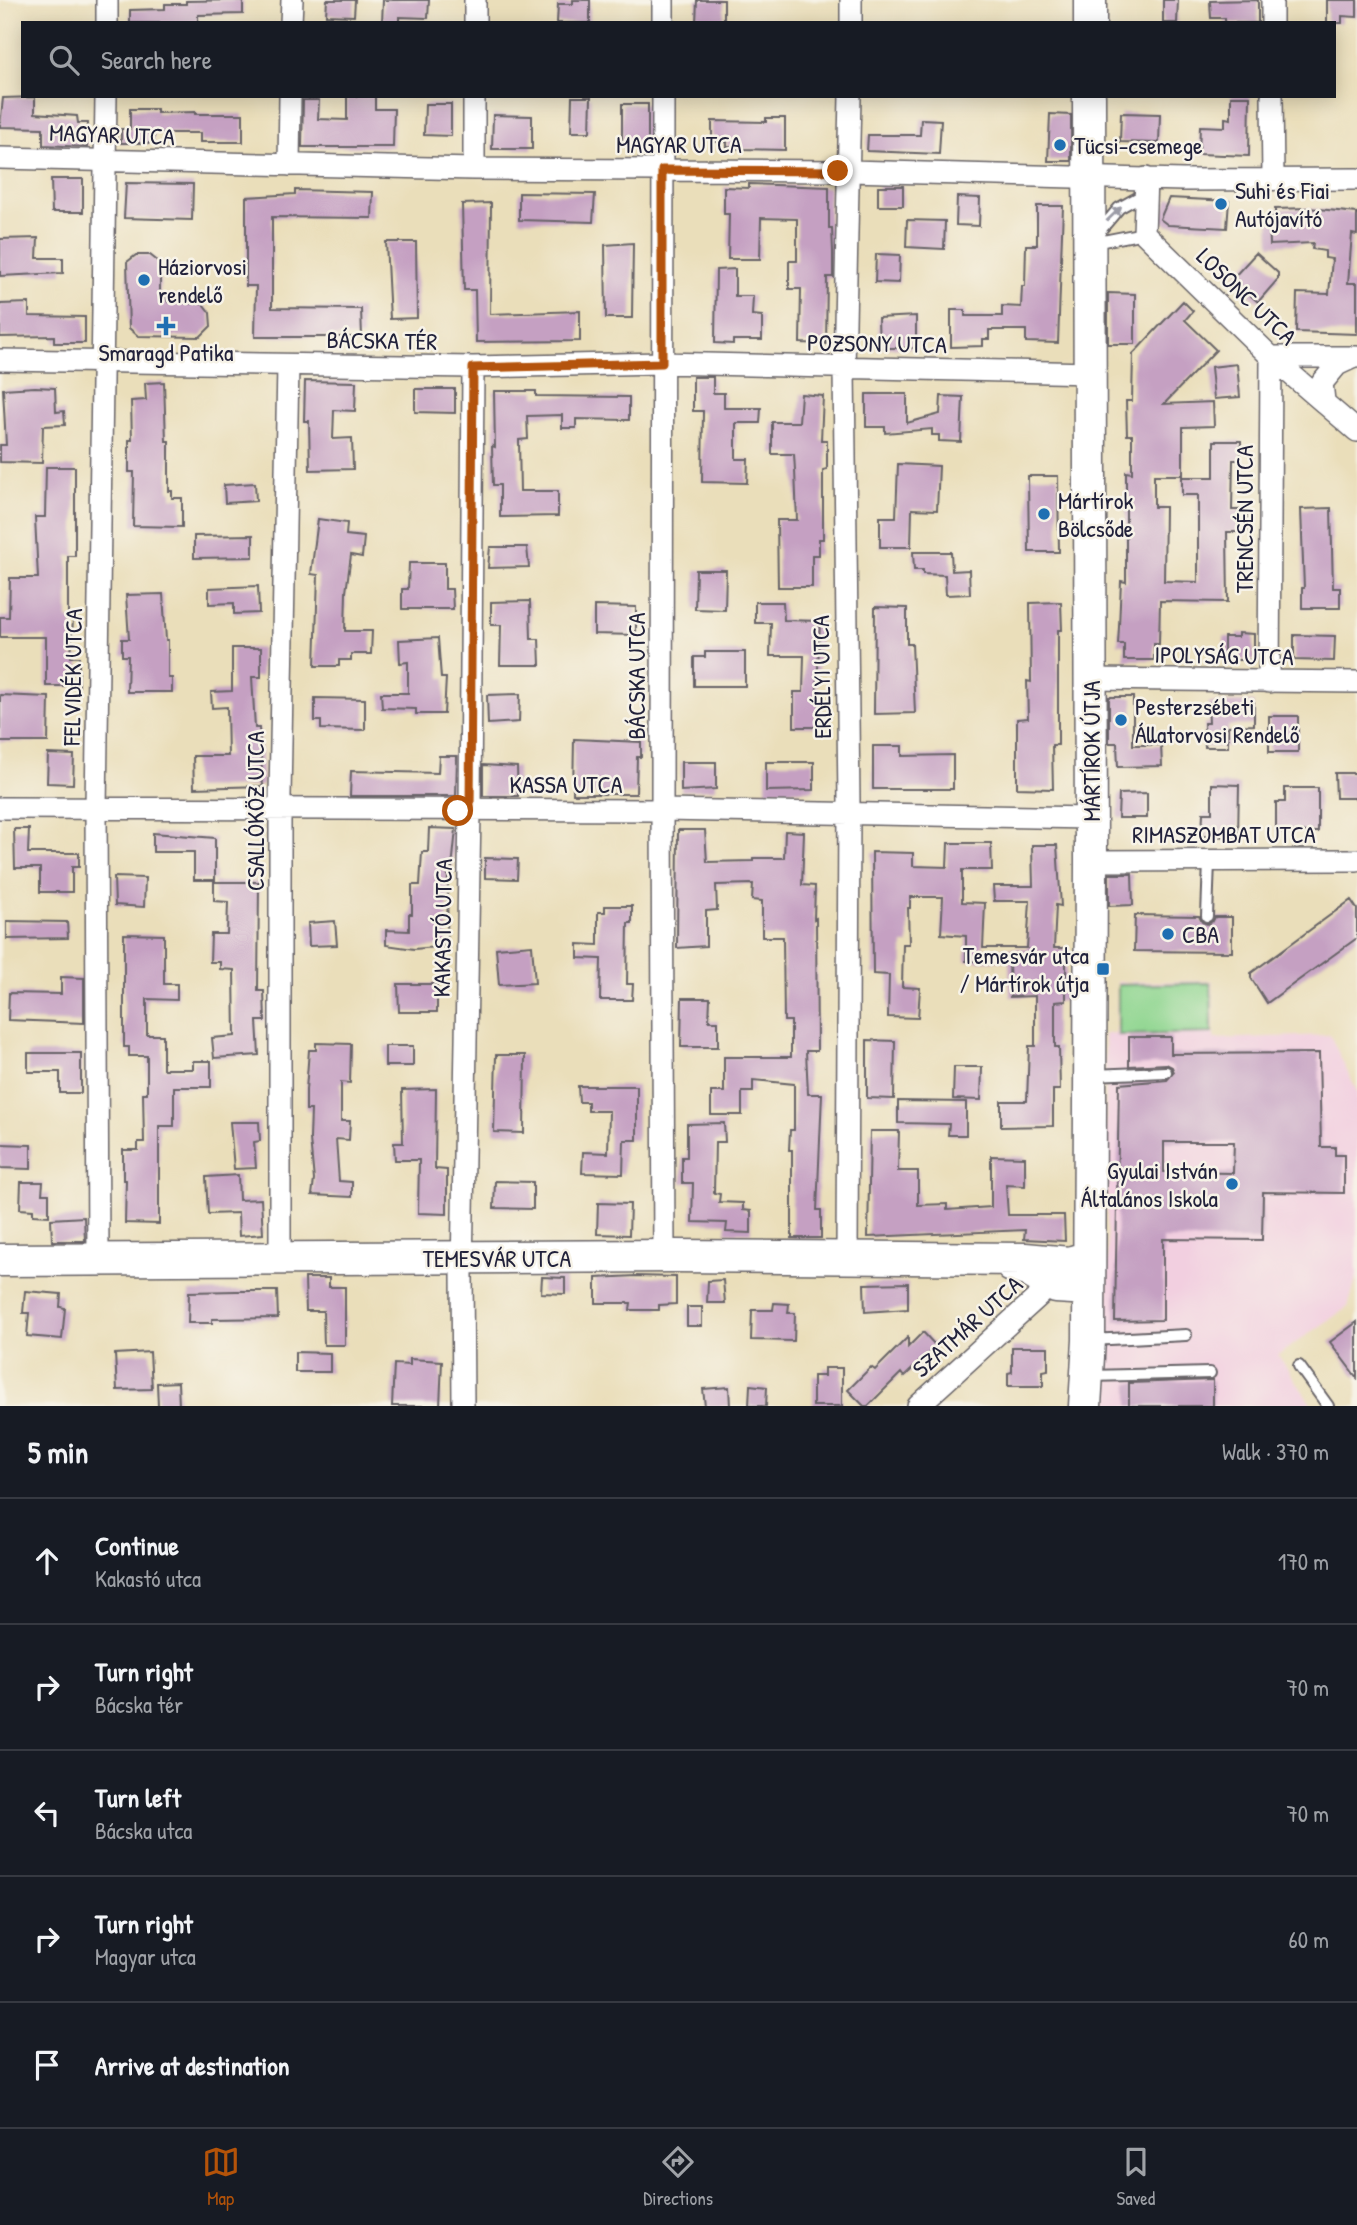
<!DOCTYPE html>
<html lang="en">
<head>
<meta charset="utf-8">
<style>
	:root { --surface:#171b24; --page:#242831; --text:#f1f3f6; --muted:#9ea1a6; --line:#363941; --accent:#b45309 }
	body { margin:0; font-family:"Patrick Hand",sans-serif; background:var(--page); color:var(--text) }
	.stop { position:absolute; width:21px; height:21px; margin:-16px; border:5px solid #b45309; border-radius:50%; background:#fff }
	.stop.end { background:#b45309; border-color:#fff; box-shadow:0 2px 7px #0008 }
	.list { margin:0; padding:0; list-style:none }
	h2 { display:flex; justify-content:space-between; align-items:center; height:91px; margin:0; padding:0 28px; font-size:30px }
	h2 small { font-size:23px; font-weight:400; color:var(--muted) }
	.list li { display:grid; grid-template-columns:46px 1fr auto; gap:21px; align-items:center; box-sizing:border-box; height:126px; padding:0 28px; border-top:2px solid var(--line) }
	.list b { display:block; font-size:26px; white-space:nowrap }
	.list p { margin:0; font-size:23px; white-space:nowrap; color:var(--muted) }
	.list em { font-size:23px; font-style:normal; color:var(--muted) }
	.icon { flex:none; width:38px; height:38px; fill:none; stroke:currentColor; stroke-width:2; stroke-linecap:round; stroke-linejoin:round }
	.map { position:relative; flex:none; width:1357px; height:1406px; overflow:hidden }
	.search { position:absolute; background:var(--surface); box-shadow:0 4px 18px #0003; left:21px; right:21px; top:21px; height:77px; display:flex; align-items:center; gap:18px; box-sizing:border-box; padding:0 24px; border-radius:0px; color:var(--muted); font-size:26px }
	.sheet { height:721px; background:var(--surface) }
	nav { display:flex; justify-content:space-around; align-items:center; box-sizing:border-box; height:98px; border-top:2px solid var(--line); background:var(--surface); font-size:19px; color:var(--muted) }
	nav a { display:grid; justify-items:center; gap:4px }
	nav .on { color:var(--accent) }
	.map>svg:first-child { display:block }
	.built { fill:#f2cfe0 }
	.green { fill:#8ed58f; stroke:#587c65; stroke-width:2 }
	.building { fill:#c5a0c2; fill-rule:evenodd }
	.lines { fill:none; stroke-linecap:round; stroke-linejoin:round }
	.lane-casing { stroke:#686467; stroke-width:14 }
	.street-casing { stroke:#686467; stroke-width:24 }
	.secondary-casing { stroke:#686467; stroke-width:35 }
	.lane { stroke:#fff; stroke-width:10 }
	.street { stroke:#fff; stroke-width:21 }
	.secondary { stroke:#fff; stroke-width:32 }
	.oneway { fill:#9c9ca7 }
	.route { stroke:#b45309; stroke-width:9 }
	.poi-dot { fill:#1f6fb2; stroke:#f7f3e8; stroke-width:2.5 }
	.labels { text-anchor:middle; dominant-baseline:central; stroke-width:5; stroke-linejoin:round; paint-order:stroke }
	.street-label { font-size:24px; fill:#22223b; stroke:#f7f3e8 }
	.poi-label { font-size:24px; fill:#22223b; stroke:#f7f3e8; text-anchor:start }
</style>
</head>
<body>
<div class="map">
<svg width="1357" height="1406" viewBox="0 0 1357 1406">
	<rect width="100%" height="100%" fill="#f7f3e8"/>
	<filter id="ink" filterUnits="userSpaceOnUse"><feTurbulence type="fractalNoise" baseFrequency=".0143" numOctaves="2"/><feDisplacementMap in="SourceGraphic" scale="14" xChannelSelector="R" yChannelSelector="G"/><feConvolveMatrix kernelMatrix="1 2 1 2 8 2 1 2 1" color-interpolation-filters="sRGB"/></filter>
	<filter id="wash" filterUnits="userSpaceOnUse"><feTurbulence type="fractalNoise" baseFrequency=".00686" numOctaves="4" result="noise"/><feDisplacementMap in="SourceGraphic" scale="28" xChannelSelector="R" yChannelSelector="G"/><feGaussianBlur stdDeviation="1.57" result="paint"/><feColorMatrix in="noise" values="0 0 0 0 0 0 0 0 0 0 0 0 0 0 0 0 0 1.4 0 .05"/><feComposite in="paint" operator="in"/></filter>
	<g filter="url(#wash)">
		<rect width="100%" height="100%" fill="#eadeba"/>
		<!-- built -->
		<path class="built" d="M1213 981 1214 1039 1330 1035 1357 1092V1277L1348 1307 1278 1355 1313 1406H1109L1105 1034 1116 1033 1117 982Z"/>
		<!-- green -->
		<path class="green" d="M1211 983 1212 1033 1118 1035V985Z"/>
		<g id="blocks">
			<!-- building -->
			<path class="building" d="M243 0V14L198 15V23H130V10L165 9V4H186V1Z
				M327 0H355L354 16 326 15Z
				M383 0H429L428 18 399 17V23H382Z
				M573 0H590V23H557L558 4H573Z
				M697 0H724V23H696Z
				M1163 0H1178L1177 23H1163Z
				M1258 0V23H1225V18H1211L1210 1Z
				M1327 0H1357V17L1342 16V23H1327Z
				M347 96H375V109H394L393 147H302L303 100H319L318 119 347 120Z
				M1231 96H1250L1249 156 1199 154 1200 126 1225 127V118L1231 119Z
				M35 97V113L77 116 78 123H88L87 147 43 145V128L0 127 3 98Z
				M572 97H591L590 132H571Z
				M425 104H451V136L424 135Z
				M622 104H648V145H622Z
				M130 109H157V113L195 112V114H243V142H200V133H154V143H121V129H130Z
				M1121 113 1160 114 1159 143 1120 142Z
				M1050 114 1071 115V161H1048Z
				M493 115 532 116V149H492Z
				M766 118H785V150L742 149 727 147V142H712V121L766 122Z
				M921 119 941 120 939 154 867 151 868 135H920Z
				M51 179H83V212H52Z
				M126 183 193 184 192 220 124 218Z
				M749 184 829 187V228H832L833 252V277H827L826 344 800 343 801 289H789V261H797V219L761 218 760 259H728L729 214H724V187L749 188Z
				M878 186H903V206H878Z
				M295 190 373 192 372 218 272 217V308L361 309 362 337H255L256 286H246V197L295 194Z
				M519 193 595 194 593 222 519 220Z
				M957 197 980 198 979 226 956 225Z
				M1169 198 1229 201 1227 228 1168 225 1160 219Z
				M491 203 490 314 580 311V341L476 342 475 290H464L462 204Z
				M1037 206H1063L1058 343 1026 342V330H989V339H983V346L951 347V310H965V316H1002V306L1021 307 1022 286H1025L1026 245H1037Z
				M1308 208 1357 213V235L1352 234 1348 283H1357V334L1296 332 1297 293 1329 294 1332 259 1325 258V251L1312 249 1313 243 1270 245 1269 216H1275V209Z
				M907 220 945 221 944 249 906 247Z
				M38 238 37 258H63V273L0 276V239Z
				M386 242H416L417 318 390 319Z
				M633 243 632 318H606L605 245Z
				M1256 253 1278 273V279L1258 302 1232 279Z
				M876 254 900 255 899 283 875 282Z
				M136 255H150L160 263V298L166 297 168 302 203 304 210 313 211 326 200 337 138 336 129 328 127 262Z
				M735 269V296H753L752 315 762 316V340H733V344L715 343 716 270Z
				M1108 293 1135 294V344H1108Z
				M1183 301 1193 311 1185 320 1216 350 1164 404 1213 402 1214 426 1183 427V475H1154V507H1165L1164 581 1198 582V495H1182V477H1214V441H1241V460H1233L1232 510H1247V532H1227L1228 602 1160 601 1159 644H1154V660H1124V644H1118L1119 627 1121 581 1126 582V472L1132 473V435H1127L1126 401H1132L1133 354Z
				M29 303V316L85 317V343H54V336L0 337V304Z
				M916 316V348H879L878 318Z
				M1237 364 1240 397 1214 399 1211 367Z
				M693 377H713V393H724V408H761L760 423H736V459H748L747 483 702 482 703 411H693Z
				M305 381 356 382 355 411 334 410 333 439 352 438 353 469 310 470 309 421H304Z
				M164 382 166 441H169V491H172V498H182V527L133 526 134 472H129V440H132L131 401 146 400 145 383Z
				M35 387 55 388 56 412 64 411 65 425 43 426 42 463 0 462V445H6L3 389Z
				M415 389H455V413L415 412Z
				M494 391H536V396L629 397V420L576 419V428H562V415L527 416 528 439 519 440 520 491H558V516L500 517V485H493L492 446 495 447Z
				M801 394 823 396 821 440H827V469L823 470V539H819V555H812V587H778L777 520H797L795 470 794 454H772V422H799Z
				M866 394H907V423L940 414 941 396 963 397 961 442 939 441V435H932V429L885 433V427H866Z
				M898 464 939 466 937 510 912 509 911 547H880V517H896Z
				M46 467H75V556H68V619H73L71 657H79V686H46V637H0V617H9L10 578H38L35 517H45Z
				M1028 476H1058L1059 552H1029Z
				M255 483 256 501 225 503 224 485Z
				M1331 508 1333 588H1340V608H1302V588H1304L1301 509Z
				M318 519 347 523 346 535 364 537 362 557 351 555 346 592 345 631H372L371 654H351V660H339V666H315L318 575 311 574Z
				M253 535V557L194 558V536Z
				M490 547H527L529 567 488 568Z
				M913 552H951L952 571 969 570 970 594 946 595 945 575 923 574V570H914Z
				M409 563H445V589H452L453 609H402V589H408Z
				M696 570H726L725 610 695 609Z
				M258 586 259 613 234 614V603L209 604V588Z
				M163 594 166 640H168V678H172V692H127L128 656H122V639H129L126 595Z
				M530 601 531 639H539L540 665H500L501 625H491V602Z
				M755 602H783L784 620 820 621 817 692H820V727H794V692H803L804 656H770L771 623H755Z
				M1061 602 1062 630H1058V745H1052L1053 789 1017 788V719L1028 718 1027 681 1031 682 1030 603Z
				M594 606 636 607V635L594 634Z
				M875 607 907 608V644H912L915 713 874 714Z
				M1238 633 1254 634V660H1224V637H1238Z
				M1294 635 1335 636 1334 661 1294 660Z
				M438 638 441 678H446L444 714H416V709L382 708 381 693H408V662L400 663 399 640Z
				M232 648H261V677H252L255 728H259L263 786 194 788 193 756H228L227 707 212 708 211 692 232 691Z
				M705 652H745V686H694V657H705Z
				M520 694 519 722 488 724 487 695Z
				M0 695 49 697 48 742H0Z
				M1109 697H1133V745H1161L1162 766 1118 767 1117 743H1109Z
				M315 698 365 699V730L321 729V721H315Z
				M1254 702V725L1228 726V747H1205L1204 723H1209L1208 703Z
				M1269 716H1298V752H1269Z
				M574 739 641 742V757H637L636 794H573Z
				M873 746H902V756L953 755V789H873Z
				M48 754 74 755 73 784 47 783Z
				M439 756H457L456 796H350L351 771 438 773Z
				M681 762H716V789L681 791Z
				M766 762H814V790L766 791Z
				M483 765 517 767 518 796H483Z
				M1335 773H1357V798H1336Z
				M1212 784 1239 785 1238 837 1202 836 1203 813H1212Z
				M1285 788H1318V832H1276V802H1285Z
				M1147 793V818H1118L1119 794Z
				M429 828 456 829 452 868H448L447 946 414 949 386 945V930L409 931V914H412V885H420L422 852H428Z
				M14 829H29L28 853H79V867H72V892H40V868H15Z
				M678 830H705L707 862 753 861V858H784L785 831 804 832 802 885 815 886 814 919 816 918 817 1051H806L808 1094H822L817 1210H821V1238H792V1150H789L790 1130H794V1084L753 1080V1092H742V1115H711V1092H724V1057H791V1021H784L783 937H762V901L752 900 753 884 716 885 717 910 706 911V946L677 948Z
				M153 833 215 838V880H194V852H153Z
				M948 843H991L992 870H962V902L985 903 983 948H1027L1030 901H994L993 886H1033L1032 845H1057L1061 906 1056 905 1054 948H1066V1001L1055 1002V1047H1059L1060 1090H1053V1126L1001 1127V1101H1027L1029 1046H1035V996L1010 997 1009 961H966V936L941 934 943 897H910V908H908L909 944H903L902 987 920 988 918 1018 888 1017 889 975 873 974 872 852 913 853V866L947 867Z
				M485 858 518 859 517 879 485 878Z
				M1109 874H1132L1133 905 1109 906Z
				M114 877 145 878 144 907 115 905Z
				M214 882H259L258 991H264L265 1021H257L259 1055 214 1058 212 1038 235 1036 234 970 220 969V962H210L211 934H227L228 902 214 901Z
				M1351 900 1357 909V938L1267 1003 1251 978V973Z
				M605 906H632V923H628L627 984H633L632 1000H600L601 959 578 958V944L598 945V912H605Z
				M1135 915 1199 916 1202 922 1207 924 1213 921 1215 917H1232V952L1134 951Z
				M7 921 67 922 68 938 7 939Z
				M335 921 337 945 309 946 308 923Z
				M124 934 164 935V984H177V1000L147 999V1035H163V1069H193V1061H211V1087H174V1126H159V1224L125 1223 126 1180H123V1150H138V1142H144L143 1093H147V1056H129V1047H124Z
				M532 945 535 983 499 985 496 948Z
				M61 977 84 978V1023L8 1020 9 993 61 994Z
				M398 984H437V1012H399Z
				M682 998H710L709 1021H718V1047H681Z
				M1129 1037H1171V1054L1319 1053 1321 1147H1335V1155H1344V1193L1263 1192 1262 1240 1163 1239V1320L1115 1321 1119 1084 1167 1080 1174 1072 1172 1067 1166 1064 1129 1066ZM1164 1142H1234L1233 1173 1164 1172Z
				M867 1040 895 1041 894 1099 867 1098Z
				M316 1043 351 1044 350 1083 341 1082V1121H350L349 1140 336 1139 339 1181 352 1182V1197L312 1195 314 1180 310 1139 311 1110H306V1090L309 1050H316Z
				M385 1046H413V1066H385Z
				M28 1053H81V1093H60V1072H28Z
				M496 1055H525L524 1133 494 1132Z
				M954 1067H982L981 1100 953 1099Z
				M578 1086H637V1140H624L623 1174 582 1173 583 1152 608 1153 609 1111H588V1102H579Z
				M436 1089 435 1169 447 1170V1214L418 1213 419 1160H395L394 1143H403L402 1090Z
				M898 1101 966 1102V1135H948L949 1124 898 1123Z
				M230 1122H259L260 1141 254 1142 256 1168 234 1169Z
				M724 1123 725 1142H715L714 1193 720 1194 719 1202 743 1203V1210L751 1211V1233L726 1232 727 1223 692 1222 693 1183H682V1157H687V1124Z
				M870 1131H899L898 1171H918V1205L947 1204V1210L991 1207V1156L1025 1157V1186L1006 1185 1008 1215H1064L1065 1241 1024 1239 1025 1230 868 1237Z
				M0 1144 31 1145V1169L0 1168Z
				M238 1175 239 1200 261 1199 263 1234 239 1236 238 1213 208 1214 206 1177Z
				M495 1181 533 1182V1209L494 1208Z
				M21 1182H43L42 1194H49V1216L33 1215V1210L20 1209Z
				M598 1203 630 1204 629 1235 597 1234Z
				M84 1217 85 1241H52L51 1219Z
				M636 1276 676 1277V1304L659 1305V1310H630L631 1303H596V1278Z
				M542 1277 565 1278V1294L541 1293Z
				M305 1278H329V1287H345V1345H324L323 1311H306Z
				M723 1280 725 1303H707L708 1281Z
				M908 1283V1309L865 1312 864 1284Z
				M25 1291 61 1294 60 1307 65 1308 62 1339 27 1336 29 1313H23Z
				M236 1291H277L278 1318 212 1319V1323H188L189 1292Z
				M774 1303 789 1304 788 1313H795L794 1341 751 1340 752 1310H773Z
				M687 1307H702V1326H687Z
				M1357 1322V1378L1330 1342Z
				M923 1332 936 1346 904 1377 901 1373 868 1406H864L848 1390 871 1367 875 1370 908 1337V1347Z
				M1012 1347H1048V1370L1043 1371V1386H1008V1373L1012 1372Z
				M150 1352 152 1389 117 1390 115 1354Z
				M295 1352 330 1353V1372H295Z
				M410 1359 442 1361 440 1406H392L394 1364 410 1365Z
				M824 1368H842V1406H813V1376H824Z
				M1213 1380V1406H1129V1383Z
				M178 1382 179 1406H158L157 1383Z
				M750 1385 767 1387 766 1406H749Z
				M729 1387 730 1406H705L703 1389Z"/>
		</g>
	</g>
	<g filter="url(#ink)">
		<use href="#blocks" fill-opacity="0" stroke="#686467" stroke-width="2"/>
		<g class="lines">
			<defs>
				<path id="lane" d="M1098 233 1119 208 1146 193
					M1093 243 1144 233
					M1207 916 1209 861
					M1092 1075 1166 1072
					M1091 1340 1186 1335
					M1299 1366 1328 1406
					M1090 1376 1210 1373"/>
				<path id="street" d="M1272 0V23
					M107 23V0
					M291 23 292 0
					M475 23V0
					M663 23V0
					M851 23V0
					M663 96 662 810 664 1256
					M1272 96 1273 179
					M0 158 474 169 850 171 1183 180 1357 179
					M289 165 290 96
					M474 169V96
					M1146 178 1144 233 1271 357 1357 431
					M0 360 473 367 662 363 1090 373
					M1324 401 1322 383 1337 365 1354 357
					M1091 679 1357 682
					M1269 682 1271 357H1357
					M0 808 662 810 1090 818
					M1091 861 1357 860
					M280 1257V796L288 365
					M847 1257 849 803 844 369 850 96
					M98 1258 96 809 106 96
					M463 1406 462 1272 470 811 473 367
					M918 1406 1051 1285"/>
				<path id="secondary" d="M1090 23V0
					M0 1260 674 1256 1025 1259 1069 1263 1089 1257
					M1012 1266 1027 1270 1056 1287 1089 1289
					M1085 1406 1089 1340 1091 861 1089 96"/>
			</defs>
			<!-- lane casing -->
			<use href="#lane" class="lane-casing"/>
			<!-- street casing -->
			<use href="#street" class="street-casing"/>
			<!-- secondary casing -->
			<use href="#secondary" class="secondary-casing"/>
			<!-- lane -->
			<use href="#lane" class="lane"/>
			<!-- street -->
			<use href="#street" class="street"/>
			<!-- secondary -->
			<use href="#secondary" class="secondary"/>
		</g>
		<!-- one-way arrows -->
		<defs><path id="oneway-solid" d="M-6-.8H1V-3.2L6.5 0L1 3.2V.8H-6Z" transform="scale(1.75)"/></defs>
		<use class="oneway" href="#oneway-solid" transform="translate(1114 214) rotate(-44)"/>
	</g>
	<g class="lines" filter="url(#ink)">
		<!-- route -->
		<path class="route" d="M458 811H470L473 368 662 363V170L838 171"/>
	</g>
	<!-- markers -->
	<g class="poi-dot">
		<circle cx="1060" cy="145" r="7"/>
		<circle cx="1221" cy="204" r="7"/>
		<circle cx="144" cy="280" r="7"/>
		<path d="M162.5 315.5h7v7h7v7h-7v7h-7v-7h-7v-7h7z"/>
		<circle cx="1044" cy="514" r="7"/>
		<circle cx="1121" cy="720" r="7"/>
		<circle cx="1168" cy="934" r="7"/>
		<rect x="1096" y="962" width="14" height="14" rx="3.5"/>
		<circle cx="1232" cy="1184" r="7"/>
	</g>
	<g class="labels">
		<!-- street labels -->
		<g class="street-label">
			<text transform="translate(112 134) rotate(2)">MAGYAR UTCA</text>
			<text x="679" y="144">MAGYAR UTCA</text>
			<text transform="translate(1247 296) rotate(44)">LOSONC UTCA</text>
			<text transform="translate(382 340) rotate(1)">BÁCSKA TÉR</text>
			<text transform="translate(877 343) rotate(1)">POZSONY UTCA</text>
			<text transform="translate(1244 519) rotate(-90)">TRENCSÉN UTCA</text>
			<text transform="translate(1224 655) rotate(1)">IPOLYSÁG UTCA</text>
			<text transform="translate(636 676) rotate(-90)">BÁCSKA UTCA</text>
			<text transform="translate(72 677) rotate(-89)">FELVIDÉK UTCA</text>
			<text transform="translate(821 677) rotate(-91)">ERDÉLYI UTCA</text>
			<text transform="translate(1091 751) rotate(-90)">MÁRTÍROK ÚTJA</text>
			<text x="566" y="784">KASSA UTCA</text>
			<text transform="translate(255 811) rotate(-90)">CSALLÓKÖZ UTCA</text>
			<text x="1224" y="834">RIMASZOMBAT UTCA</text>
			<text transform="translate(442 928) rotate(-89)">KAKASTÓ UTCA</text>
			<text x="497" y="1258">TEMESVÁR UTCA</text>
			<text transform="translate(967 1326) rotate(-42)">SZATMÁR UTCA</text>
		</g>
		<!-- poi labels -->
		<g class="poi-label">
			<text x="1074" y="145">Tücsi-csemege</text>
			<text x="1235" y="190">Suhi és Fiai<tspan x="1235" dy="28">Autójavító</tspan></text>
			<text x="158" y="266">Háziorvosi<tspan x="158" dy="28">rendelő</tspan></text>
			<text x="166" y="352" text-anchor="middle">Smaragd Patika</text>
			<text x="1058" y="500">Mártírok<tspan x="1058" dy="28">Bölcsőde</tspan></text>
			<text x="1135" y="706">Pesterzsébeti<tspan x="1135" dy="28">Állatorvosi Rendelő</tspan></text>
			<text x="1182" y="934">CBA</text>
			<text x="1089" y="955" text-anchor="end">Temesvár utca<tspan x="1089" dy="28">/ Mártírok útja</tspan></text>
			<text x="1218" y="1170" text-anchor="end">Gyulai István<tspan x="1218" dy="28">Általános Iskola</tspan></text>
		</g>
	</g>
</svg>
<div class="stop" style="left:458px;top:811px"></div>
<div class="stop end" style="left:838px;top:171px"></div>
<div class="search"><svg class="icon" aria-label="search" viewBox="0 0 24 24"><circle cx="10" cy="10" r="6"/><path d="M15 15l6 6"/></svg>Search here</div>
</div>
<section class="sheet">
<h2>5 min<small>Walk · 370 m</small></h2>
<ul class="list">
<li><svg class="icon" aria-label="ahead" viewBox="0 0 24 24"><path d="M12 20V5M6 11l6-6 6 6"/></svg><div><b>Continue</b><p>Kakastó utca</p></div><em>170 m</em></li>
<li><svg class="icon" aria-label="right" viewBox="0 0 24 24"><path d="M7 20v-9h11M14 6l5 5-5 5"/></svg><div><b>Turn right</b><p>Bácska tér</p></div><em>70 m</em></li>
<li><svg class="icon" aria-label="left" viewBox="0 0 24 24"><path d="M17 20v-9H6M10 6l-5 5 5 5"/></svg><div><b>Turn left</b><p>Bácska utca</p></div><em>70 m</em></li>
<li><svg class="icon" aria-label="right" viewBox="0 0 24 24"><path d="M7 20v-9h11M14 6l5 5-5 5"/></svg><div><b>Turn right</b><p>Magyar utca</p></div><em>60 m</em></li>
<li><svg class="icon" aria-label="arrive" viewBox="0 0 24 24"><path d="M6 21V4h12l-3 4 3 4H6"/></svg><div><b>Arrive at destination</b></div></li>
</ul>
</section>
<nav>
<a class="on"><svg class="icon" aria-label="map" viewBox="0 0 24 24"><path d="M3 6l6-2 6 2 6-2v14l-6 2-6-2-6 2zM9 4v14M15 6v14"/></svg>Map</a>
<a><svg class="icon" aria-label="directions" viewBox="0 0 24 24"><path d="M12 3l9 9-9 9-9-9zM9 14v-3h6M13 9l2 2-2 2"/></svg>Directions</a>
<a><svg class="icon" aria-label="saved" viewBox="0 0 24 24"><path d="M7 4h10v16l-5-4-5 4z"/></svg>Saved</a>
</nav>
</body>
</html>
